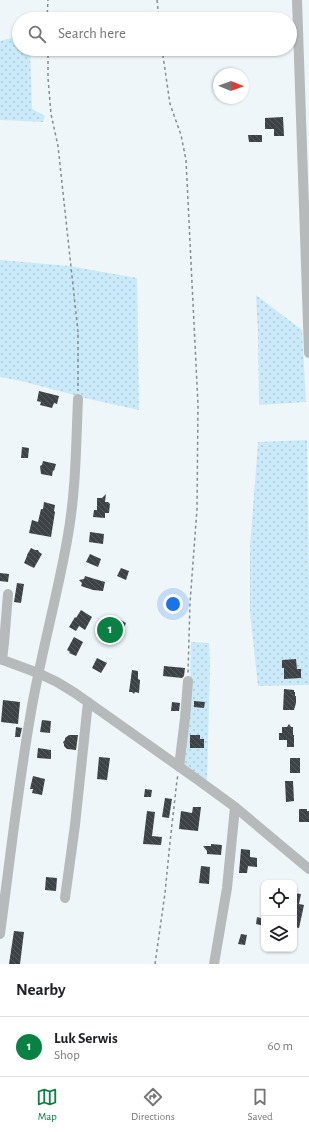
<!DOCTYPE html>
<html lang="en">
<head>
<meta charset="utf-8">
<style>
	:root { --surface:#fff; --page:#f6f6f6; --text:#202124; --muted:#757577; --line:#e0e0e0; --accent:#0b8043 }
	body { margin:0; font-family:"Alegreya Sans",sans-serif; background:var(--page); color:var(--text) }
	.controls { position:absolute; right:12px; bottom:12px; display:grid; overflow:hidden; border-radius:8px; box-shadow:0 1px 3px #0004 }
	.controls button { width:36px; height:36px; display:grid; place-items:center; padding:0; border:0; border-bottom:1px solid var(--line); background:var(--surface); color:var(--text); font:20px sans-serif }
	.compass { position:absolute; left:213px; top:68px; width:36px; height:36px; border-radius:50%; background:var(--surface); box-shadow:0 1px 3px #0004; rotate:91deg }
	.you { position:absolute; left:173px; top:604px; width:14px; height:14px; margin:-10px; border:3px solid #fff; border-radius:50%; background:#1a73e8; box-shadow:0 0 0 6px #1a73e833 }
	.badge { display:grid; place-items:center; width:26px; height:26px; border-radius:50%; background:var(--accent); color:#fff; font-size:13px; font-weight:700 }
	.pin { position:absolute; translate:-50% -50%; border:2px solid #fff; box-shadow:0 1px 4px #0006 }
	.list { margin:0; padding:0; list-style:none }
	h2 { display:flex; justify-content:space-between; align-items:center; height:52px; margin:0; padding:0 16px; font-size:17px }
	h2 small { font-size:13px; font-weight:400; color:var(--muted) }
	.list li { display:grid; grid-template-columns:26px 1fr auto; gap:12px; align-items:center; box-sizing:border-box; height:60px; padding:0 16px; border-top:1px solid var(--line) }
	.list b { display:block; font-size:15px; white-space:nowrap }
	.list p { margin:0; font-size:13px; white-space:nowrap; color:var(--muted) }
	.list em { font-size:13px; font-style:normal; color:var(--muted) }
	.icon { flex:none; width:22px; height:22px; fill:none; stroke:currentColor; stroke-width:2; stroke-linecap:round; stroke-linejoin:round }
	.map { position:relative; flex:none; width:309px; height:964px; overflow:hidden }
	.search { position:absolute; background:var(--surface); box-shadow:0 1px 3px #0004; left:12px; right:12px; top:12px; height:44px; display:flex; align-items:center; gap:10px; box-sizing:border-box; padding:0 14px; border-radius:22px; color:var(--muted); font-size:15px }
	.sheet { height:112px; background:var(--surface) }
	nav { display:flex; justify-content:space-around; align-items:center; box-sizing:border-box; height:56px; border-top:1px solid var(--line); background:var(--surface); font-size:11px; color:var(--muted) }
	nav a { display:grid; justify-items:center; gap:2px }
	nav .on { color:var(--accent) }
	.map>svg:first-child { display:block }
	.grass { fill:url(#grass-dots) }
	.building { fill:url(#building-back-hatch) }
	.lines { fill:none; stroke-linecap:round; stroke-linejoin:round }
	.path { stroke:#868b8d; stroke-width:1.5; stroke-dasharray:3 3; stroke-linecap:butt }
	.minor { stroke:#b6babb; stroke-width:10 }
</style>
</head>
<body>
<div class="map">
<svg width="309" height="964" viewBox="0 0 309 964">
	<defs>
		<pattern id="grass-dots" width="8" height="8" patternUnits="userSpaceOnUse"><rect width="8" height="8" fill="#caeafa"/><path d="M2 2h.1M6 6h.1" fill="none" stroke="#adc8d6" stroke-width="1.8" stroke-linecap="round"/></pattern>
		<pattern id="building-back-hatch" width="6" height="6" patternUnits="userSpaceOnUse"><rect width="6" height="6" fill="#3c4245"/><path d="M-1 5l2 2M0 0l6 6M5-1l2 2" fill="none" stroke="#565b5d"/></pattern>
	</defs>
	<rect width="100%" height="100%" fill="#eff6fa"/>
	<!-- grass -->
	<path class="grass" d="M19 36V49H30L32 109 45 116 43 122 0 120V41Z
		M0 260 69 266 137 278 139 410 80 397 74 395 21 381 0 377Z
		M256 295 302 330 306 402 259 405 258 332Z
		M307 440 309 579V685L258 686 250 613V547L258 442Z
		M191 642 209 643 210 665 207 782 182 764 190 682Z"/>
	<!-- building -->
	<path class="building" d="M283 117 284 136H274V129H265V118Z
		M248 135H262V142H249Z
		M39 391 59 396 57 404 54 403 52 408 40 405 41 402 37 401Z
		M22 447 29 448 28 458H21Z
		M43 461 56 464 54 471 53 470 52 476 41 474 40 466 42 465Z
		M106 494 105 502H108L110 504 109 513H105V518L93 517 94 510H97V498H102Z
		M44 502 55 505 54 511 55 512 51 537 29 533 32 520 38 522 41 509H43Z
		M90 532 104 534 103 544 89 542Z
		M31 548 35 550H38L39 552 42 554 34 568 24 563 27 556V555Z
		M90 554 101 559 98 567 86 562Z
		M121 568 129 571 126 580 117 576Z
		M0 573 9 574 8 582 0 581Z
		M85 576 105 582 103 591 93 590 81 586 82 583 79 580 84 579Z
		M17 583 24 584 21 603 14 602Z
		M81 610 92 617 85 630 79 626 76 631 69 627 75 617 76 618Z
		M117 618 126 623 119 638 109 633Z
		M74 637 83 642 76 656 69 653 70 652 67 650Z
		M97 658 107 663 101 673 92 668Z
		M296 659 297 669H301V678L284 679V668H282V660Z
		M164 666 185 668 184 676 182 678 163 676Z
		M132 670 138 671V679L140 680 139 693 135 692 134 694 132 692H129Z
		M284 689 294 690V692H295V696H296V703L294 710H283Z
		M3 700 20 702 18 724 1 722Z
		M194 701 205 702 204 708 194 707Z
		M172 702 180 703 179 711H171Z
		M42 720 51 721 50 733 40 732Z
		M289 724 291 727H293V735H294V747H287V740H279V733H282V727H287Z
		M16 727 22 728 20 737H15Z
		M69 735H78L76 750 67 749 64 746V744L63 742 65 740V738Z
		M190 735H200V739H204V748H190Z
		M38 748 51 750V759L37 758Z
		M99 757 110 758 107 780 97 779Z
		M290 758H300V773H290Z
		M33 776 45 779 42 795 32 793 33 789H30Z
		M285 781H293L294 801 286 802Z
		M145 789 152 790 151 797H144Z
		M165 798 172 799 169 818 162 817Z
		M193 807H201L198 831 179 829 181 811 192 813Z
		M299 809H307V811H309V822H299Z
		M147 811 155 812 152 836 162 837 161 845 143 844Z
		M211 844 222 845 221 855 207 854V851L203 846H211Z
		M241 849 250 850V857L257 858V867L248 866 247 873H239Z
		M201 866 210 867 209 884 199 883Z
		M46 877 57 878 56 891 45 890Z
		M294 893 301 894 299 904 304 905 299 928 294 927Z
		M257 917 264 919V926L256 924Z
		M14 931 24 932 20 964H9Z
		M241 934 247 935 245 945 238 944Z"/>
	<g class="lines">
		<!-- path -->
		<path class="path" d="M157 0 159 19
			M47 19 48 0
			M48 49V78L51 114 58 146 78 332V391
			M162 49 170 104 181 135 186 160 198 405 197 509 190 603 188 673
			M155 964 165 893 170 842 177 780 178 775"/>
		<!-- minor -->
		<path class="minor" d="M297 0 309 353
			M0 659 38 673 57 682 75 693 198 780 235 807 309 869
			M2 660 4 643 8 594
			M179 767 185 718 188 681
			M65 898 75 825 88 702
			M0 934C10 860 18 786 31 712 41 653 58 594 68 535 76 490 76 444 78 399
			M214 964 227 888 235 807"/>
	</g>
</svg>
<div class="controls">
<button><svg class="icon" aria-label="locate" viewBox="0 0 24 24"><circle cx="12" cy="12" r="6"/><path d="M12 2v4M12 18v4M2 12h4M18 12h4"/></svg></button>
<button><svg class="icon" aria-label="layers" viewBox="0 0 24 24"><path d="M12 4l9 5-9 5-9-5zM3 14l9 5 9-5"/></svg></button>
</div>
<svg class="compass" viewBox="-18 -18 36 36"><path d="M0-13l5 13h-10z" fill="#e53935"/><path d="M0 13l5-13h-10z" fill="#757577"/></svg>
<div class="you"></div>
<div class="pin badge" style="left:110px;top:630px">1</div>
<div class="search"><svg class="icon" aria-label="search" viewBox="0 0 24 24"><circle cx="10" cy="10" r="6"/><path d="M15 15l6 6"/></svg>Search here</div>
</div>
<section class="sheet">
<h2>Nearby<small></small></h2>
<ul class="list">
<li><span class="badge">1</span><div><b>Luk Serwis</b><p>Shop</p></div><em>60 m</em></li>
</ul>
</section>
<nav>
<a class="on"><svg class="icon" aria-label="map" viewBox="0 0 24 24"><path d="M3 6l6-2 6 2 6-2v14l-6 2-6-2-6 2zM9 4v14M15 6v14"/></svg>Map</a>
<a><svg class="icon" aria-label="directions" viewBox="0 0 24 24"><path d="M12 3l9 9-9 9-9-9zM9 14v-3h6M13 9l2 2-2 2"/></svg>Directions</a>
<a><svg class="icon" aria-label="saved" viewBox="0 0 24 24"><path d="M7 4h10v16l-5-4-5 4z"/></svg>Saved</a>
</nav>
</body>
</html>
